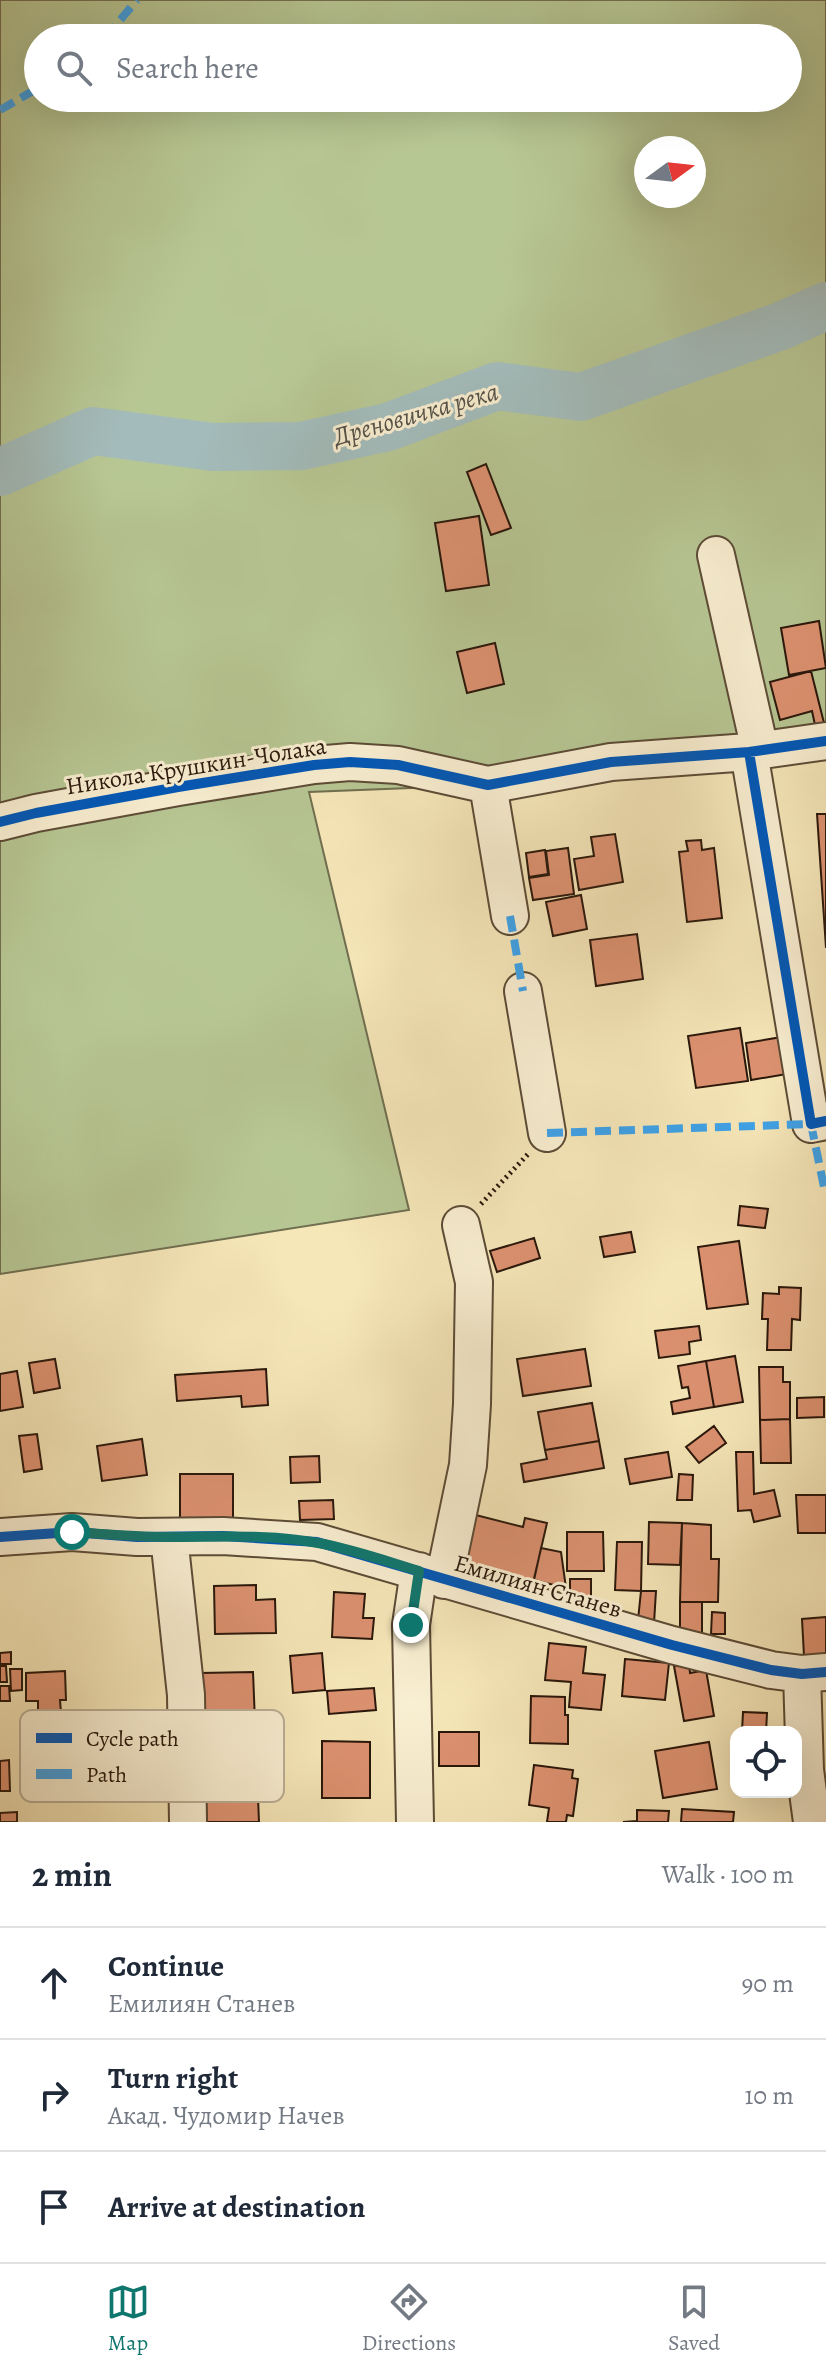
<!DOCTYPE html>
<html lang="en">
<head>
<meta charset="utf-8">
<style>
	:root { --surface:#fff; --page:#f2f2f3; --text:#1f2937; --muted:#747a83; --line:#e0e1e3; --accent:#0f766e }
	body { margin:0; font-family:Alegreya,serif; background:var(--page); color:var(--text) }
	.controls { position:absolute; right:24px; bottom:24px; display:grid; overflow:hidden; border-radius:16px; box-shadow:0 8px 32px #0002 }
	.controls button { width:72px; height:72px; display:grid; place-items:center; padding:0; border:0; border-bottom:2px solid var(--line); background:var(--surface); color:var(--text); font:40px sans-serif }
	.compass { position:absolute; left:634px; top:136px; width:72px; height:72px; border-radius:50%; background:var(--surface); box-shadow:0 8px 32px #0002; rotate:75deg }
	.stop { position:absolute; width:24px; height:24px; margin:-18px; border:6px solid #0f766e; border-radius:50%; background:#fff }
	.stop.end { background:#0f766e; border-color:#fff; box-shadow:0 2px 8px #0008 }
	.list { margin:0; padding:0; list-style:none }
	h2 { display:flex; justify-content:space-between; align-items:center; height:104px; margin:0; padding:0 32px; font-size:34px }
	h2 small { font-size:26px; font-weight:400; color:var(--muted) }
	.list li { display:grid; grid-template-columns:52px 1fr auto; gap:24px; align-items:center; box-sizing:border-box; height:112px; padding:0 32px; border-top:2px solid var(--line) }
	.list b { display:block; font-size:30px; white-space:nowrap }
	.list p { margin:0; font-size:26px; white-space:nowrap; color:var(--muted) }
	.list em { font-size:26px; font-style:normal; color:var(--muted) }
	.icon { flex:none; width:44px; height:44px; fill:none; stroke:currentColor; stroke-width:2; stroke-linecap:round; stroke-linejoin:round }
	.map { position:relative; flex:none; width:826px; height:1822px; overflow:hidden }
	.search { position:absolute; background:var(--surface); box-shadow:0 8px 32px #0002; left:24px; right:24px; top:24px; height:88px; display:flex; align-items:center; gap:20px; box-sizing:border-box; padding:0 28px; border-radius:44px; color:var(--muted); font-size:30px }
	.sheet { height:440px; background:var(--surface) }
	nav { display:flex; justify-content:space-around; align-items:center; box-sizing:border-box; height:112px; border-top:2px solid var(--line); background:var(--surface); font-size:22px; color:var(--muted) }
	nav a { display:grid; justify-items:center; gap:4px }
	nav .on { color:var(--accent) }
	.map>svg:first-child { display:block }
	.green { fill:#b7c794; stroke:#706f50; stroke-width:2; fill-rule:evenodd }
	.lines { fill:none; stroke-linecap:round; stroke-linejoin:round }
	.river { stroke:#a3bcbb; stroke-width:48 }
	.building { fill:#dd9271; stroke:#29170b; stroke-width:2 }
	.minor-casing { stroke:#5c4b36; stroke-width:40 }
	.path { stroke:#29170b; stroke-width:5; stroke-dasharray:2 4; stroke-linecap:butt }
	.minor { stroke:#f9efd2; stroke-width:36 }
	.quiet { stroke:#3ea2e9; stroke-width:8; stroke-dasharray:16 8; stroke-linecap:butt }
	.cycleway-casing { stroke:#f9efd2; stroke-width:15 }
	.cycleway { stroke:#0057b8; stroke-width:10 }
	.route { stroke:#0f766e; stroke-width:10 }
	.labels { text-anchor:middle; dominant-baseline:central; stroke-width:6; stroke-linejoin:round; paint-order:stroke }
	.street-label { font-size:24px; fill:#29170b; stroke:#f9efd2 }
	.water-label { font-size:26px; font-style:italic; fill:#545149; stroke:#f9efd2 }
	.key { fill:#f9efd2; stroke:#bbae96; stroke-width:2 }
	.key-label { font-size:22px; fill:#29170b }
</style>
</head>
<body>
<div class="map">
<svg width="826" height="1822" viewBox="0 0 826 1822">
	<rect width="100%" height="100%" fill="#f6e7b9"/>
	<filter id="stains"><feTurbulence type="fractalNoise" baseFrequency=".0025" numOctaves="4"/><feColorMatrix values="0 0 0 0 .2 0 0 0 0 .09 0 0 0 0 .02 0 0 0 .5 -.17"/></filter>
	<radialGradient id="worn" r=".72"><stop offset=".6" stop-color="#630" stop-opacity="0"/><stop offset="1" stop-color="#630" stop-opacity=".3"/></radialGradient>
	<!-- green -->
	<path class="green" d="M0 0H826V736L488 785 309 792 409 1210 0 1274ZM38 38H788V98H38ZM646 148H694V196H646Z"/>
	<g class="lines">
		<!-- river -->
		<path class="river" d="M0 472 93 431 213 447 301 446 388 427 497 386 581 397 781 326 826 306"/>
	</g>
	<!-- building -->
	<path class="building" d="M486 464 511 528 491 535 467 472Z
		M479 516 489 585 446 591 435 523Z
		M819 621 826 668 789 675 781 628Z
		M495 643 504 684 467 693 457 652Z
		M811 671 824 723 815 725 812 711 780 720 770 682Z
		M817 814H826V948Z
		M615 834 623 882 579 890 574 859 594 856 591 837Z
		M701 840 702 850 714 848 722 918 687 922 679 852 688 851 686 841Z
		M568 848 574 894 533 900 529 878 549 875 546 851Z
		M545 850 548 874 529 877 526 853Z
		M581 895 587 929 553 936 546 902Z
		M637 934 643 979 596 986 590 940Z
		M740 1028 748 1081 696 1088 688 1036Z
		M782 1037 787 1074 751 1080 746 1043Z
		M740 1206 768 1209 765 1228 738 1225Z
		M631 1232 635 1252 604 1257 600 1237Z
		M534 1238 540 1258 497 1272 490 1251Z
		M739 1241 748 1304 707 1309 698 1247Z
		M779 1287 801 1288 800 1320 792 1319 791 1350H767L768 1319H762L763 1293 779 1294Z
		M699 1326 701 1340 689 1342 690 1354 659 1358 655 1331Z
		M585 1349 591 1386 523 1396 517 1359Z
		M735 1356 743 1402 714 1407 706 1361Z
		M55 1359 60 1388 34 1393 29 1363Z
		M706 1361 714 1407 673 1414 671 1402 690 1398 688 1387 682 1388 678 1366Z
		M759 1367H783V1382H790V1419L760 1420Z
		M266 1369 268 1405 242 1407 241 1396 177 1401 175 1375Z
		M17 1371 23 1407 0 1411V1374Z
		M824 1397V1417L797 1418V1398Z
		M592 1403 599 1441 545 1450 538 1412Z
		M790 1419 791 1463H761L760 1420Z
		M714 1426 726 1443 699 1463 686 1447Z
		M37 1434 42 1469 24 1472 19 1436Z
		M142 1439 147 1475 102 1481 97 1446Z
		M599 1441 604 1468 524 1482 521 1464 547 1459 545 1450Z
		M668 1452 672 1477 630 1484 625 1459Z
		M736 1452H753L754 1494 774 1490 780 1516 754 1522 751 1510 738 1511Z
		M319 1456 320 1482 291 1483 290 1457Z
		M180 1474H233V1519L180 1518Z
		M679 1474 693 1475 692 1500H677Z
		M796 1495H826V1533H798Z
		M333 1500 334 1519 300 1520 299 1501Z
		M464 1512 523 1527 525 1518 547 1523 533 1583 452 1564Z
		M649 1522 682 1523 680 1565 648 1564Z
		M682 1523 711 1525V1559H719L718 1602H680Z
		M567 1532H603L604 1571H567Z
		M617 1542H642L641 1591 615 1590Z
		M541 1548 561 1552 566 1588 534 1580Z
		M570 1579H591V1605H570Z
		M256 1585V1600L275 1599 276 1633 215 1634 214 1586Z
		M641 1591H656L654 1623 638 1620Z
		M334 1592 365 1594 363 1618H374L372 1639 332 1637Z
		M680 1602H702V1634H680Z
		M712 1612 725 1613V1634H711Z
		M826 1617V1655L804 1656 802 1619Z
		M549 1643 586 1647 583 1673 605 1675 601 1710 569 1707 571 1682 545 1680Z
		M11 1652V1664H0V1653Z
		M322 1653 325 1690 293 1693 290 1656Z
		M625 1659 669 1663 665 1700 622 1696Z
		M689 1664 690 1673 706 1670 714 1716 684 1721 674 1666Z
		M0 1666H6L7 1682H0Z
		M10 1669H22V1690L11 1691Z
		M65 1671 66 1700H60L61 1713H38V1701H26V1673Z
		M253 1672 259 1822H207L200 1673Z
		M0 1686H9L10 1701H0Z
		M374 1688 376 1710 329 1714 327 1691Z
		M531 1696 565 1697V1715H568V1744L530 1743Z
		M743 1712 767 1713 766 1732H742Z
		M439 1732H479V1766H439Z
		M322 1741 370 1742V1798H322Z
		M709 1742 717 1789 663 1798 655 1751Z
		M9 1760 10 1791H0V1761Z
		M534 1765 573 1770 572 1778 578 1779 573 1816 567 1815 566 1822H547L549 1808 529 1805Z
		M682 1809 734 1812 733 1822H681Z
		M637 1810 669 1811 668 1822H623L637 1821Z
		M17 1812V1822H0V1813Z"/>
	<g class="lines">
		<defs>
			<path id="minor" d="M716 555 760 750
				M749 752 811 1124 826 1121
				M488 785 510 916
				M0 822 36 813 178 787 314 765 350 762 398 765 488 785 611 762 749 752 826 741
				M523 991 547 1133
				M0 1537 72 1532 137 1537 223 1536 317 1542 672 1645 771 1670 802 1674 826 1672
				M169 1537 186 1695 188 1822
				M444 1580 468 1465 472 1404 474 1282 461 1225
				M802 1674 805 1770 812 1822
				M415 1822 411 1625 419 1571"/>
		</defs>
		<!-- minor casing -->
		<use href="#minor" class="minor-casing"/>
		<!-- path -->
		<path class="path" d="M481 1204 529 1153"/>
		<!-- minor -->
		<use href="#minor" class="minor"/>
		<!-- quiet -->
		<path class="quiet" d="M105 38 137 0
			M0 110 38 88
			M510 916 523 991
			M547 1133 811 1124 825 1192"/>
		<defs>
			<path id="cycleway" d="M749 752 811 1124 826 1121
				M0 822 36 813 178 787 314 765 350 762 398 765 488 785 611 762 749 752 826 741
				M0 1537 72 1532 137 1537 223 1536 317 1542 672 1645 771 1670 802 1674 826 1672"/>
		</defs>
		<!-- cycleway casing -->
		<use href="#cycleway" class="cycleway-casing"/>
		<!-- cycleway -->
		<use href="#cycleway" class="cycleway"/>
	</g>
	<g class="lines">
		<!-- route -->
		<path class="route" d="M72 1532C105 1534 138 1537 171 1537 217 1537 273 1534 318 1543 352 1549 386 1561 419 1571L411 1625"/>
	</g>
	<g class="labels">
		<!-- street labels -->
		<g class="street-label">
			<text transform="translate(196 766) rotate(-9)">Никола Крушкин-Чолака</text>
			<text transform="translate(538 1586) rotate(16)">Емилиян Станев</text>
		</g>
		<!-- water labels -->
		<g class="water-label">
			<text transform="translate(416 414) rotate(-16)">Дреновичка река</text>
		</g>
	</g>
	<!-- legend -->
	<rect x="20" y="1710" width="264" height="92" rx="12" class="key"/>
	<rect x="36" y="1733" width="36" height="10" fill="#0057b8"/>
	<rect x="36" y="1769" width="36" height="10" fill="#3ea2e9"/>
	<g class="key-label">
		<text x="86" y="1746">Cycle path</text>
		<text x="86" y="1782">Path</text>
	</g>
	<rect width="100%" height="100%" filter="url(#stains)"/>
	<rect width="100%" height="100%" fill="url(#worn)"/>
</svg>
<div class="controls">
<button><svg class="icon" aria-label="locate" viewBox="0 0 24 24"><circle cx="12" cy="12" r="6"/><path d="M12 2v4M12 18v4M2 12h4M18 12h4"/></svg></button>
</div>
<svg class="compass" viewBox="-18 -18 36 36"><path d="M0-13l5 13h-10z" fill="#e53935"/><path d="M0 13l5-13h-10z" fill="#747a83"/></svg>
<div class="stop" style="left:72px;top:1532px"></div>
<div class="stop end" style="left:411px;top:1625px"></div>
<div class="search"><svg class="icon" aria-label="search" viewBox="0 0 24 24"><circle cx="10" cy="10" r="6"/><path d="M15 15l6 6"/></svg>Search here</div>
</div>
<section class="sheet">
<h2>2 min<small>Walk · 100 m</small></h2>
<ul class="list">
<li><svg class="icon" aria-label="ahead" viewBox="0 0 24 24"><path d="M12 20V5M6 11l6-6 6 6"/></svg><div><b>Continue</b><p>Емилиян Станев</p></div><em>90 m</em></li>
<li><svg class="icon" aria-label="right" viewBox="0 0 24 24"><path d="M7 20v-9h11M14 6l5 5-5 5"/></svg><div><b>Turn right</b><p>Акад. Чудомир Начев</p></div><em>10 m</em></li>
<li><svg class="icon" aria-label="arrive" viewBox="0 0 24 24"><path d="M6 21V4h12l-3 4 3 4H6"/></svg><div><b>Arrive at destination</b></div></li>
</ul>
</section>
<nav>
<a class="on"><svg class="icon" aria-label="map" viewBox="0 0 24 24"><path d="M3 6l6-2 6 2 6-2v14l-6 2-6-2-6 2zM9 4v14M15 6v14"/></svg>Map</a>
<a><svg class="icon" aria-label="directions" viewBox="0 0 24 24"><path d="M12 3l9 9-9 9-9-9zM9 14v-3h6M13 9l2 2-2 2"/></svg>Directions</a>
<a><svg class="icon" aria-label="saved" viewBox="0 0 24 24"><path d="M7 4h10v16l-5-4-5 4z"/></svg>Saved</a>
</nav>
</body>
</html>
